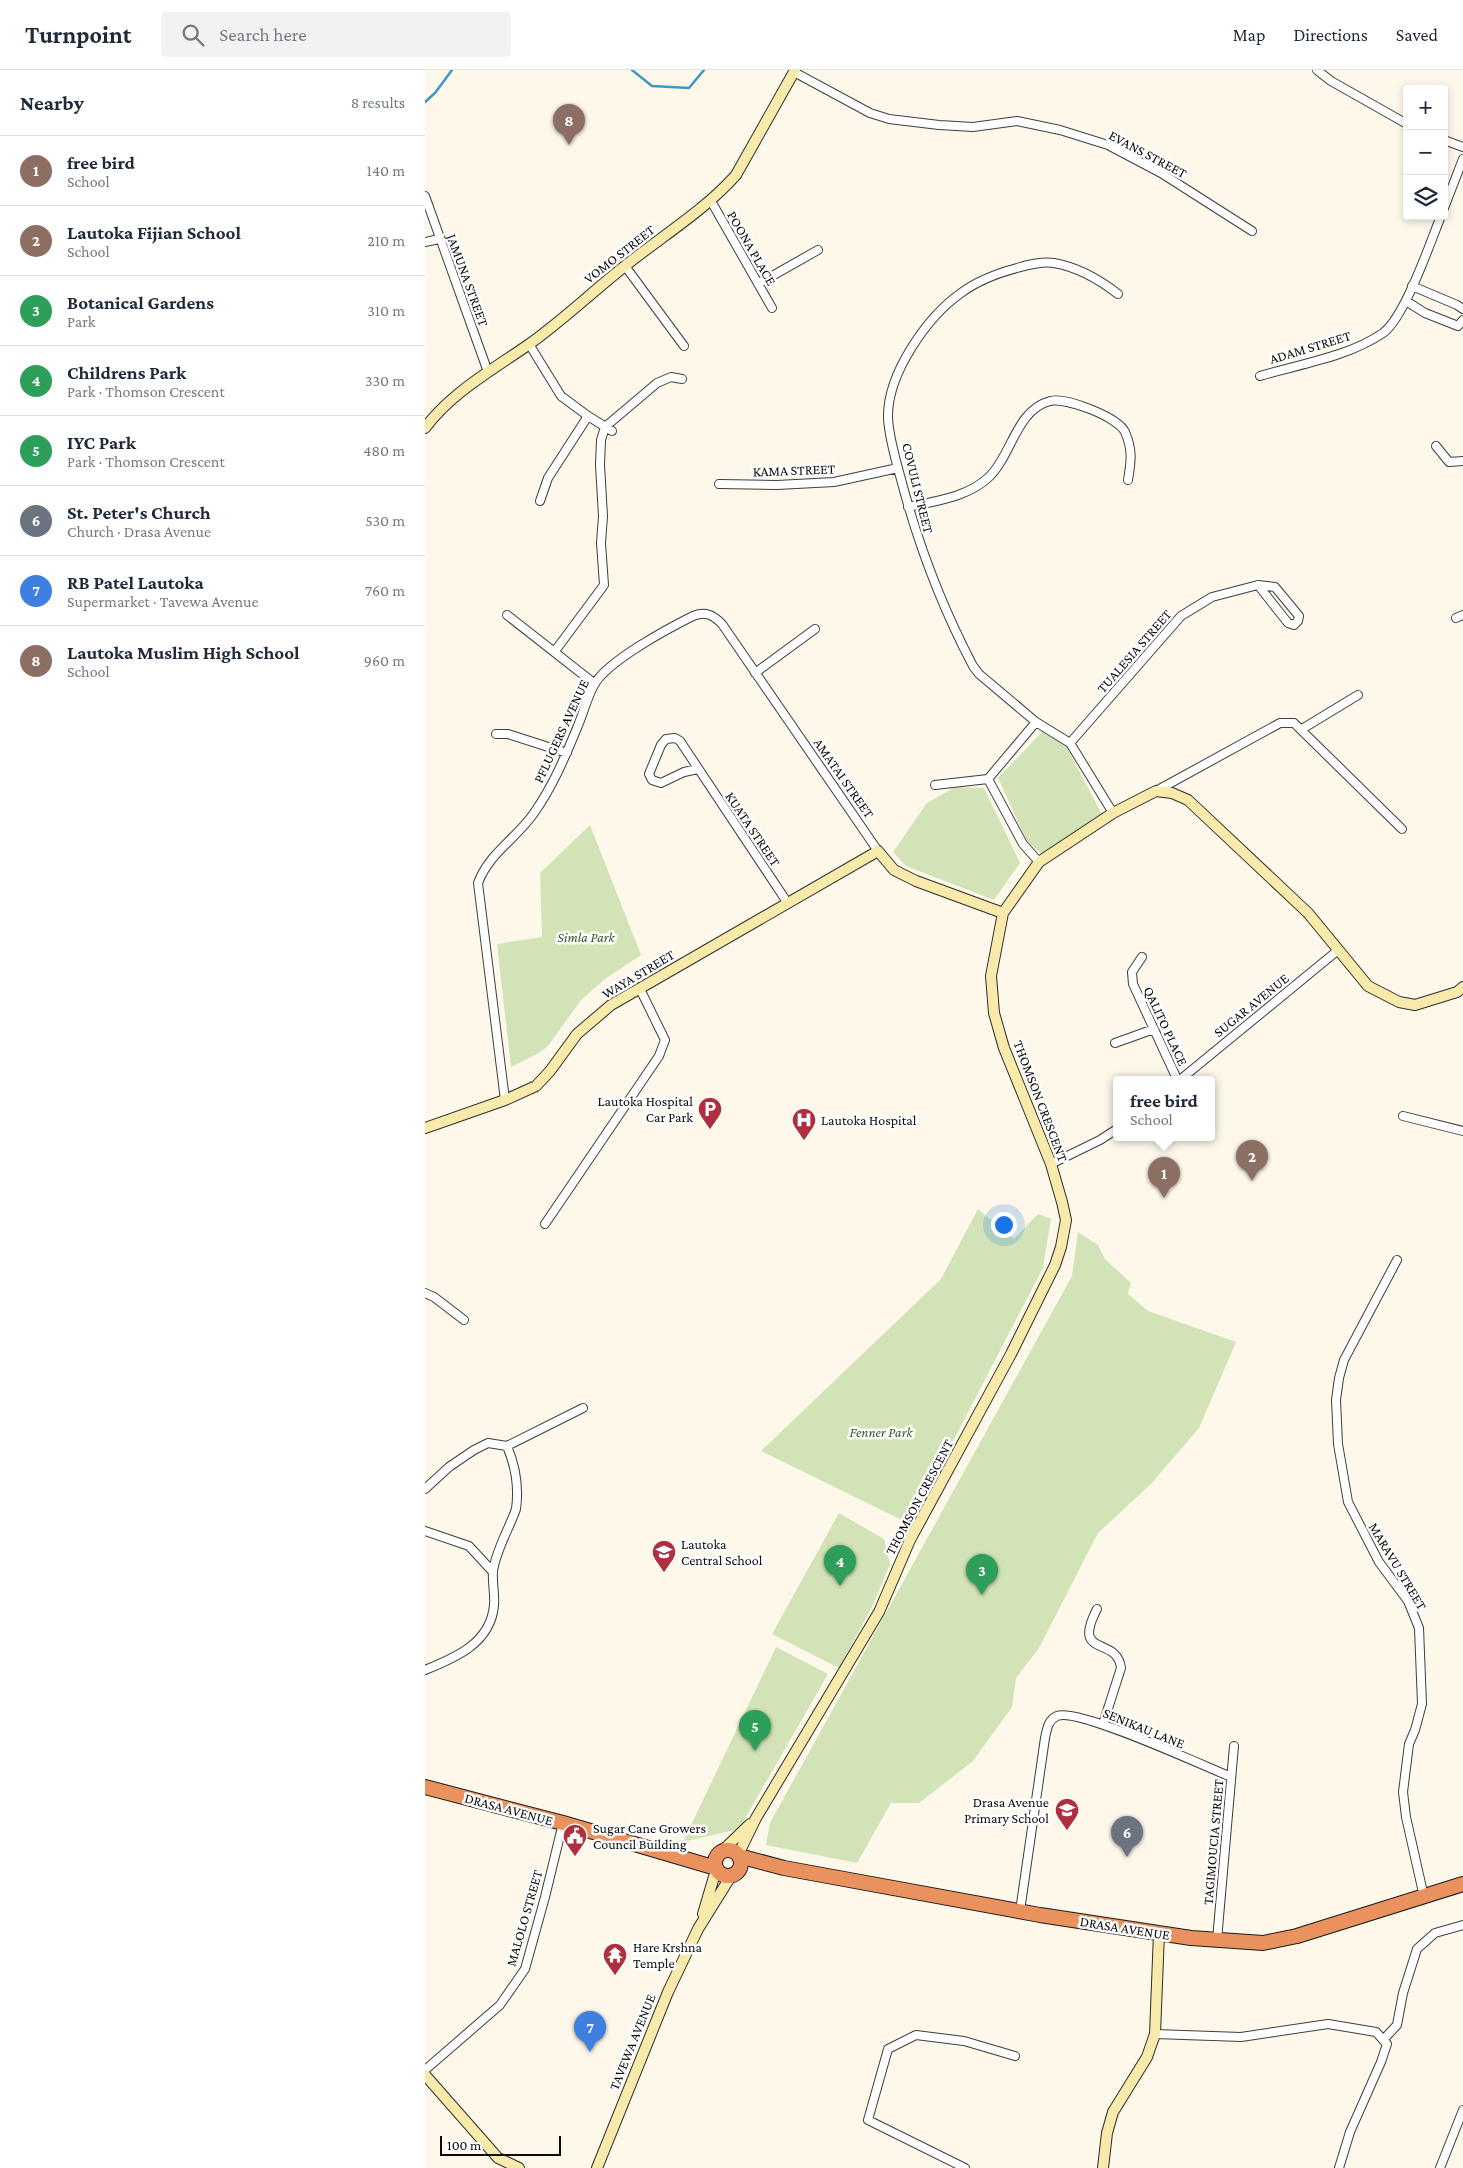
<!DOCTYPE html>
<html lang="en">
<head>
<meta charset="utf-8">
<style>
	:root { --surface:#fff; --page:#f2f2f3; --text:#1f2937; --muted:#747a83; --line:#e0e1e3; --accent:#af2f3e }
	body { margin:0; font-family:"Crimson Pro",serif; background:var(--page); color:var(--text) }
	.controls { position:absolute; right:15px; top:15px; display:grid; overflow:hidden; border-radius:5px; box-shadow:0 2px 8px #0003 }
	.controls button { width:45px; height:45px; display:grid; place-items:center; padding:0; border:0; border-bottom:1px solid var(--line); background:var(--surface); color:var(--text); font:25px sans-serif }
	.scale { position:absolute; left:15px; bottom:12px; width:121px; box-sizing:border-box; padding-left:5px; border:2px solid #0b0b0b; border-top:0; font-size:14px; line-height:18px; white-space:nowrap; color:#0b0b0b; -webkit-text-stroke:4px #fff; paint-order:stroke }
	.you { position:absolute; left:578px; top:1154px; width:18px; height:18px; margin:-12px; border:4px solid #fff; border-radius:50%; background:#1a73e8; box-shadow:0 0 0 8px #1a73e833 }
	.badge { display:grid; place-items:center; width:32px; height:32px; border-radius:50%; background:var(--accent); color:#fff; font-size:16px; font-weight:700 }
	.pin { position:absolute; translate:-50% -41px; filter:drop-shadow(0 1px 2px #0008) }
	.pin::after { content:''; position:absolute; top:26px; width:18px; height:15px; background:inherit; clip-path:polygon(0 0,100% 0,50% 100%) }
	.popup { position:absolute; left:688px; top:1006px; width:102px; height:65px; box-sizing:border-box; display:grid; place-content:center; border-radius:5px; background:var(--surface); filter:drop-shadow(0 1px 4px #0005); font-size:16px; white-space:nowrap; color:var(--muted) }
	.popup b { font-size:19px; color:var(--text) }
	.popup::after { content:''; position:absolute; left:50%; top:100%; margin-left:-10px; border:10px solid transparent; border-top-color:var(--surface) }
	.list { margin:0; padding:0; list-style:none }
	h2 { display:flex; justify-content:space-between; align-items:center; height:65px; margin:0; padding:0 20px; font-size:21px }
	h2 small { font-size:16px; font-weight:400; color:var(--muted) }
	.list li { display:grid; grid-template-columns:32px 1fr auto; gap:15px; align-items:center; box-sizing:border-box; height:70px; padding:0 20px; border-top:1px solid var(--line) }
	.list b { display:block; font-size:19px; white-space:nowrap }
	.list p { margin:0; font-size:16px; white-space:nowrap; color:var(--muted) }
	.list em { font-size:16px; font-style:normal; color:var(--muted) }
	.icon { flex:none; width:28px; height:28px; fill:none; stroke:currentColor; stroke-width:2; stroke-linecap:round; stroke-linejoin:round }
	.map { position:relative; flex:none; width:1038px; height:2098px; overflow:hidden }
	header { display:flex; align-items:center; gap:30px; box-sizing:border-box; height:70px; padding:0 25px; background:var(--surface); border-bottom:1px solid var(--line) }
	header strong { font-size:24px }
	nav { display:flex; gap:28px; margin-inline-start:auto; font-size:18px }
	.search { width:350px; height:45px; background:var(--page); display:flex; align-items:center; gap:12px; box-sizing:border-box; padding:0 18px; border-radius:5px; color:var(--muted); font-size:19px }
	main { display:flex }
	aside { flex:1; background:var(--surface) }
	.map>svg:first-child { display:block }
	.green { fill:#d2e4b7 }
	.lines { fill:none; stroke-linecap:round; stroke-linejoin:round }
	.stream { stroke:#4097c2; stroke-width:2.5 }
	.street-casing { stroke:#3e3e3e; stroke-width:10 }
	.secondary-casing { stroke:#2d2d2d; stroke-width:12 }
	.highway-casing { stroke:#1c1c1c; stroke-width:16 }
	.street { stroke:#fff; stroke-width:8 }
	.secondary { stroke:#f8eaaa; stroke-width:10 }
	.highway { stroke:#e9925d; stroke-width:14 }
	.labels { text-anchor:middle; dominant-baseline:central; stroke-width:5; stroke-linejoin:round; paint-order:stroke }
	.street-label { font-size:14px; fill:#0b0b0b; stroke:#fff }
	.park-label { font-size:14px; font-style:italic; fill:#325c21; stroke:#fff }
	.poi-label { font-size:14px; fill:#0b0b0b; stroke:#fff; text-anchor:start }
</style>
</head>
<body>
<header>
<strong>Turnpoint</strong>
<div class="search"><svg class="icon" aria-label="search" viewBox="0 0 24 24"><circle cx="10" cy="10" r="6"/><path d="M15 15l6 6"/></svg>Search here</div>
<nav><a>Map</a><a>Directions</a><a>Saved</a></nav>
</header>
<main>
<aside>
<h2>Nearby<small>8 results</small></h2>
<ul class="list">
<li><span class="badge" style="background:#8d6e63">1</span><div><b>free bird</b><p>School</p></div><em>140 m</em></li>
<li><span class="badge" style="background:#8d6e63">2</span><div><b>Lautoka Fijian School</b><p>School</p></div><em>210 m</em></li>
<li><span class="badge" style="background:#2e9e5b">3</span><div><b>Botanical Gardens</b><p>Park</p></div><em>310 m</em></li>
<li><span class="badge" style="background:#2e9e5b">4</span><div><b>Childrens Park</b><p>Park · Thomson Crescent</p></div><em>330 m</em></li>
<li><span class="badge" style="background:#2e9e5b">5</span><div><b>IYC Park</b><p>Park · Thomson Crescent</p></div><em>480 m</em></li>
<li><span class="badge" style="background:#6b7280">6</span><div><b>St. Peter's Church</b><p>Church · Drasa Avenue</p></div><em>530 m</em></li>
<li><span class="badge" style="background:#3f7fe0">7</span><div><b>RB Patel Lautoka</b><p>Supermarket · Tavewa Avenue</p></div><em>760 m</em></li>
<li><span class="badge" style="background:#8d6e63">8</span><div><b>Lautoka Muslim High School</b><p>School</p></div><em>960 m</em></li>
</ul>
</aside>
<div class="map">
<svg width="1038" height="2098" viewBox="0 0 1038 2098">
	<rect width="100%" height="100%" fill="#fdf8ea"/>
	<!-- green -->
	<path class="green" d="M617 662 641 676 682 754 621 788 602 771 573 708Z
		M530 717 559 718 595 793 569 830 481 796 468 782 502 733Z
		M165 755 216 885 180 909 156 930 123 976 112 984 86 997 72 874 117 867 115 803Z
		M553 1139 589 1169 613 1144 626 1149 618 1198 485 1454 336 1381 516 1209Z
		M653 1162 673 1175 680 1189 706 1213 703 1224 723 1241 811 1272 774 1358 726 1414 673 1463 614 1578 591 1608 587 1637 548 1691 494 1733H466L432 1793 341 1775 345 1753 647 1206Z
		M414 1443 459 1469 465 1494 447 1537 414 1598 347 1564Z
		M351 1577 403 1604 314 1759 258 1772Z"/>
	<g class="lines">
		<!-- stream -->
		<path class="stream" d="M207 0 227 16 264 18 279 0
			M0 32 10 23 27 0"/>
		<defs>
			<path id="street" d="M892 0 906 11 982 54
				M369 2 445 43 464 49 514 55 548 57 592 51 635 60 683 75 736 103 827 161
				M1019 70 1038 77
				M0 126 63 302
				M286 131 347 238
				M1019 138 1038 89
				M0 172 14 169
				M200 196 259 276
				M333 214 393 180
				M987 216 1032 235 1038 239
				M981 231 1000 243 1033 256 1038 250
				M104 274 136 326 163 346 187 361
				M835 306C875 294 923 287 958 263 980 247 1005 173 1016 146
				M1011 376 1024 392 1038 391
				M294 414 352 415 409 412 473 398
				M115 431 123 408 163 346
				M483 437C511 431 543 427 564 407 587 385 591 340 625 331 641 327 693 347 700 362 708 380 706 392 703 410
				M82 545 170 614
				M1031 548 1038 545
				M130 581 179 515 176 473 178 446 175 395 176 370 180 357 232 313 246 307 257 309
				M330 603 390 559
				M877 659 933 625
				M71 664H83L142 683
				M645 673 756 546 787 527 833 515 850 517 874 546 873 551 869 555 863 553 833 515
				M273 699 259 702 236 713 227 710 224 704 236 675 241 669 250 668 255 671 362 832
				M563 709 598 774 614 792
				M563 709 611 652
				M510 715 563 709
				M731 721 855 653H869L977 759
				M688 743 645 673 611 652 554 604 548 596C517 537 494 477 477 413 472 394 463 366 463 346 463 303 502 247 536 223 552 211 573 203 592 198 603 195 617 191 629 193 652 197 675 210 693 224
				M717 887 707 902 708 914 752 1009
				M690 973 729 959
				M756 1009 912 881
				M80 1030 53 813C64 783 92 768 109 743 128 716 140 687 152 658 158 644 162 628 169 615 182 591 244 558 268 546 281 541 288 545 297 554L453 781
				M978 1046 1038 1061
				M626 1094 675 1070 692 1059
				M120 1154 234 986 240 970 215 919
				M972 1190 919 1290 914 1308 911 1330 913 1374 923 1432 954 1492 983 1531 994 1558 997 1634 990 1660 984 1674 978 1722 981 1747 999 1827
				M0 1223 9 1227 39 1250
				M0 1419 24 1397 49 1380 63 1373 82 1376 158 1338
				M0 1461 44 1476 68 1502
				M672 1539C646 1589 692 1565 696 1598L678 1654
				M0 1600C30 1588 66 1573 69 1535 70 1524 67 1512 68 1501 71 1480 84 1459 91 1439 94 1417 91 1397 82 1376
				M595 1841 620 1668C622 1659 623 1650 632 1646 652 1637 779 1696 806 1707
				M792 1870 809 1676
				M730 1964 816 1967 903 1954 951 1962 962 1974 956 1992 925 2062 914 2098
				M958 1970 972 1955 978 1923 992 1879 1010 1863 1038 1855
				M0 2000 75 1935 100 1899 120 1827 138 1753
				M540 2098 443 2050 463 1979 491 1965 539 1971 590 1986
				M1015 2098 1038 2040"/>
			<path id="secondary" d="M0 358C26 323 67 300 103 275 137 251 167 222 200 196 237 166 279 141 311 105L370 0
				M0 1058 80 1030 111 1016 125 1001 152 964 186 935 453 781 469 800 491 811 578 843
				M297 1781 325 1754
				M313 1785 331 1748 454 1542 485 1470 586 1284 630 1195 636 1177 641 1150 637 1132 626 1094 579 978 569 943 566 906 578 843 614 792 688 743 731 721 747 723 763 730 883 843 943 916 974 932 990 935 1032 922 1038 917
				M278 1844 291 1800
				M0 2005 73 2088 94 2098
				M172 2098 243 1922 273 1859 306 1806
				M678 2098 682 2063 688 2042 722 1987 730 1964 734 1863"/>
			<path id="highway" d="M0 1717 138 1753 291 1798
				M290 1793a13 13 0 1 1 26 0a13 13 0 1 1-26 0Z
				M314 1786 359 1798 615 1845 766 1868 838 1873 872 1866 1038 1814"/>
		</defs>
		<!-- street casing -->
		<use href="#street" class="street-casing"/>
		<!-- secondary casing -->
		<use href="#secondary" class="secondary-casing"/>
		<!-- highway casing -->
		<use href="#highway" class="highway-casing"/>
		<!-- street -->
		<use href="#street" class="street"/>
		<!-- secondary -->
		<use href="#secondary" class="secondary"/>
		<!-- highway -->
		<use href="#highway" class="highway"/>
	</g>
	<!-- icons -->
	<defs>
		<symbol id="parking-pin" viewBox="-11 -11 22 30"><path d="M0 17L-7.5 6A9.5 9.5 0 1 1 7.5 6Z" fill="#af2f3e" stroke="#fff"/><path d="M-3.5-5.5H1a3.5 3.5 0 0 1 0 7H-1V5.5H-3.5ZM-1-3.4V-.6H.8a1.4 1.4 0 0 0 0-2.8Z" fill="#fff"/></symbol>
		<symbol id="hospital-pin" viewBox="-11 -11 22 30"><path d="M0 17L-7.5 6A9.5 9.5 0 1 1 7.5 6Z" fill="#af2f3e" stroke="#fff"/><path d="M-5-5h3v3.5h4V-5h3V5h-3V1.5h-4V5h-3Z" fill="#fff"/></symbol>
		<symbol id="school-pin" viewBox="-11 -11 22 30"><path d="M0 17L-7.5 6A9.5 9.5 0 1 1 7.5 6Z" fill="#af2f3e" stroke="#fff"/><path d="M0-5L7-2L0 1L-7-2ZM-4 1L0 2.5L4 1V4Q0 6-4 4Z" fill="#fff"/></symbol>
		<symbol id="civic-pin" viewBox="-11 -11 22 30"><path d="M0 17L-7.5 6A9.5 9.5 0 1 1 7.5 6Z" fill="#af2f3e" stroke="#fff"/><path d="M-.6-6.5H3V-4.5H.6V-3L4-1V1h2V6H-6V1h2V-1L-.6-3ZM-1.2 2.5V6h2.4V2.5Z" fill="#fff"/></symbol>
		<symbol id="temple-pin" viewBox="-11 -11 22 30"><path d="M0 17L-7.5 6A9.5 9.5 0 1 1 7.5 6Z" fill="#af2f3e" stroke="#fff"/><path d="M0-6L5-2H3V0L6.5 2.5H4V6H1.5V3h-3V6H-4V2.5H-6.5L-3 0V-2H-5Z" fill="#fff"/></symbol>
	</defs>
	<g fill-rule="evenodd">
		<use href="#parking-pin" x="271" y="1025" width="28" height="38"/>
		<use href="#hospital-pin" x="365" y="1036" width="28" height="38"/>
		<use href="#school-pin" x="225" y="1468" width="28" height="38"/>
		<use href="#school-pin" x="628" y="1726" width="28" height="38"/>
		<use href="#civic-pin" x="136" y="1752" width="28" height="38"/>
		<use href="#temple-pin" x="176" y="1871" width="28" height="38"/>
	</g>
	<g class="labels">
		<!-- street labels -->
		<g class="street-label">
			<text transform="translate(723 84) rotate(28)">EVANS STREET</text>
			<text transform="translate(327 178) rotate(60)">POONA PLACE</text>
			<text transform="translate(194 184) rotate(-38)">VOMO STREET</text>
			<text transform="translate(43 210) rotate(70)">JAMUNA STREET</text>
			<text transform="translate(885 277) rotate(-17)">ADAM STREET</text>
			<text transform="translate(369 400) rotate(-2)">KAMA STREET</text>
			<text transform="translate(493 418) rotate(76)">COVULI STREET</text>
			<text transform="translate(709 581) rotate(-49)">TUALESIA STREET</text>
			<text transform="translate(136 661) rotate(-65)">PFLUGERS AVENUE</text>
			<text transform="translate(419 708) rotate(55)">AMATAI STREET</text>
			<text transform="translate(328 759) rotate(56)">KUATA STREET</text>
			<text transform="translate(213 904) rotate(-31)">WAYA STREET</text>
			<text transform="translate(826 935) rotate(-39)">SUGAR AVENUE</text>
			<text transform="translate(741 956) rotate(65)">QALITO PLACE</text>
			<text transform="translate(616 1031) rotate(69)">THOMSON CRESCENT</text>
			<text transform="translate(494 1427) rotate(-62)">THOMSON CRESCENT</text>
			<text transform="translate(973 1496) rotate(59)">MARAVU STREET</text>
			<text transform="translate(719 1658) rotate(22)">SENIKAU LANE</text>
			<text transform="translate(84 1739) rotate(15)">DRASA AVENUE</text>
			<text transform="translate(788 1772) rotate(-85)">TAGIMOUCIA STREET</text>
			<text transform="translate(99 1848) rotate(-74)">MALOLO STREET</text>
			<text transform="translate(700 1858) rotate(9)">DRASA AVENUE</text>
			<text transform="translate(207 1972) rotate(-68)">TAVEWA AVENUE</text>
		</g>
		<!-- park labels -->
		<g class="park-label">
			<text x="161" y="867">Simla Park</text>
			<text x="456" y="1362">Fenner Park</text>
		</g>
		<!-- poi labels -->
		<g class="poi-label">
			<text x="268" y="1031" text-anchor="end">Lautoka Hospital<tspan x="268" dy="16">Car Park</tspan></text>
			<text x="396" y="1050">Lautoka Hospital</text>
			<text x="256" y="1474">Lautoka<tspan x="256" dy="16">Central School</tspan></text>
			<text x="624" y="1732" text-anchor="end">Drasa Avenue<tspan x="624" dy="16">Primary School</tspan></text>
			<text x="168" y="1758">Sugar Cane Growers<tspan x="168" dy="16">Council Building</tspan></text>
			<text x="208" y="1877">Hare Krshna<tspan x="208" dy="16">Temple</tspan></text>
		</g>
	</g>
</svg>
<div class="controls">
<button>+</button>
<button>−</button>
<button><svg class="icon" aria-label="layers" viewBox="0 0 24 24"><path d="M12 4l9 5-9 5-9-5zM3 14l9 5 9-5"/></svg></button>
</div>
<div class="scale">100 m</div>
<div class="you"></div>
<div class="pin badge" style="left:739px;top:1128px;background:#8d6e63">1</div>
<div class="popup"><b>free bird</b>School</div>
<div class="pin badge" style="left:827px;top:1111px;background:#8d6e63">2</div>
<div class="pin badge" style="left:557px;top:1525px;background:#2e9e5b">3</div>
<div class="pin badge" style="left:415px;top:1516px;background:#2e9e5b">4</div>
<div class="pin badge" style="left:330px;top:1681px;background:#2e9e5b">5</div>
<div class="pin badge" style="left:702px;top:1787px;background:#6b7280">6</div>
<div class="pin badge" style="left:165px;top:1982px;background:#3f7fe0">7</div>
<div class="pin badge" style="left:144px;top:75px;background:#8d6e63">8</div>
</div>
</main>
</body>
</html>
